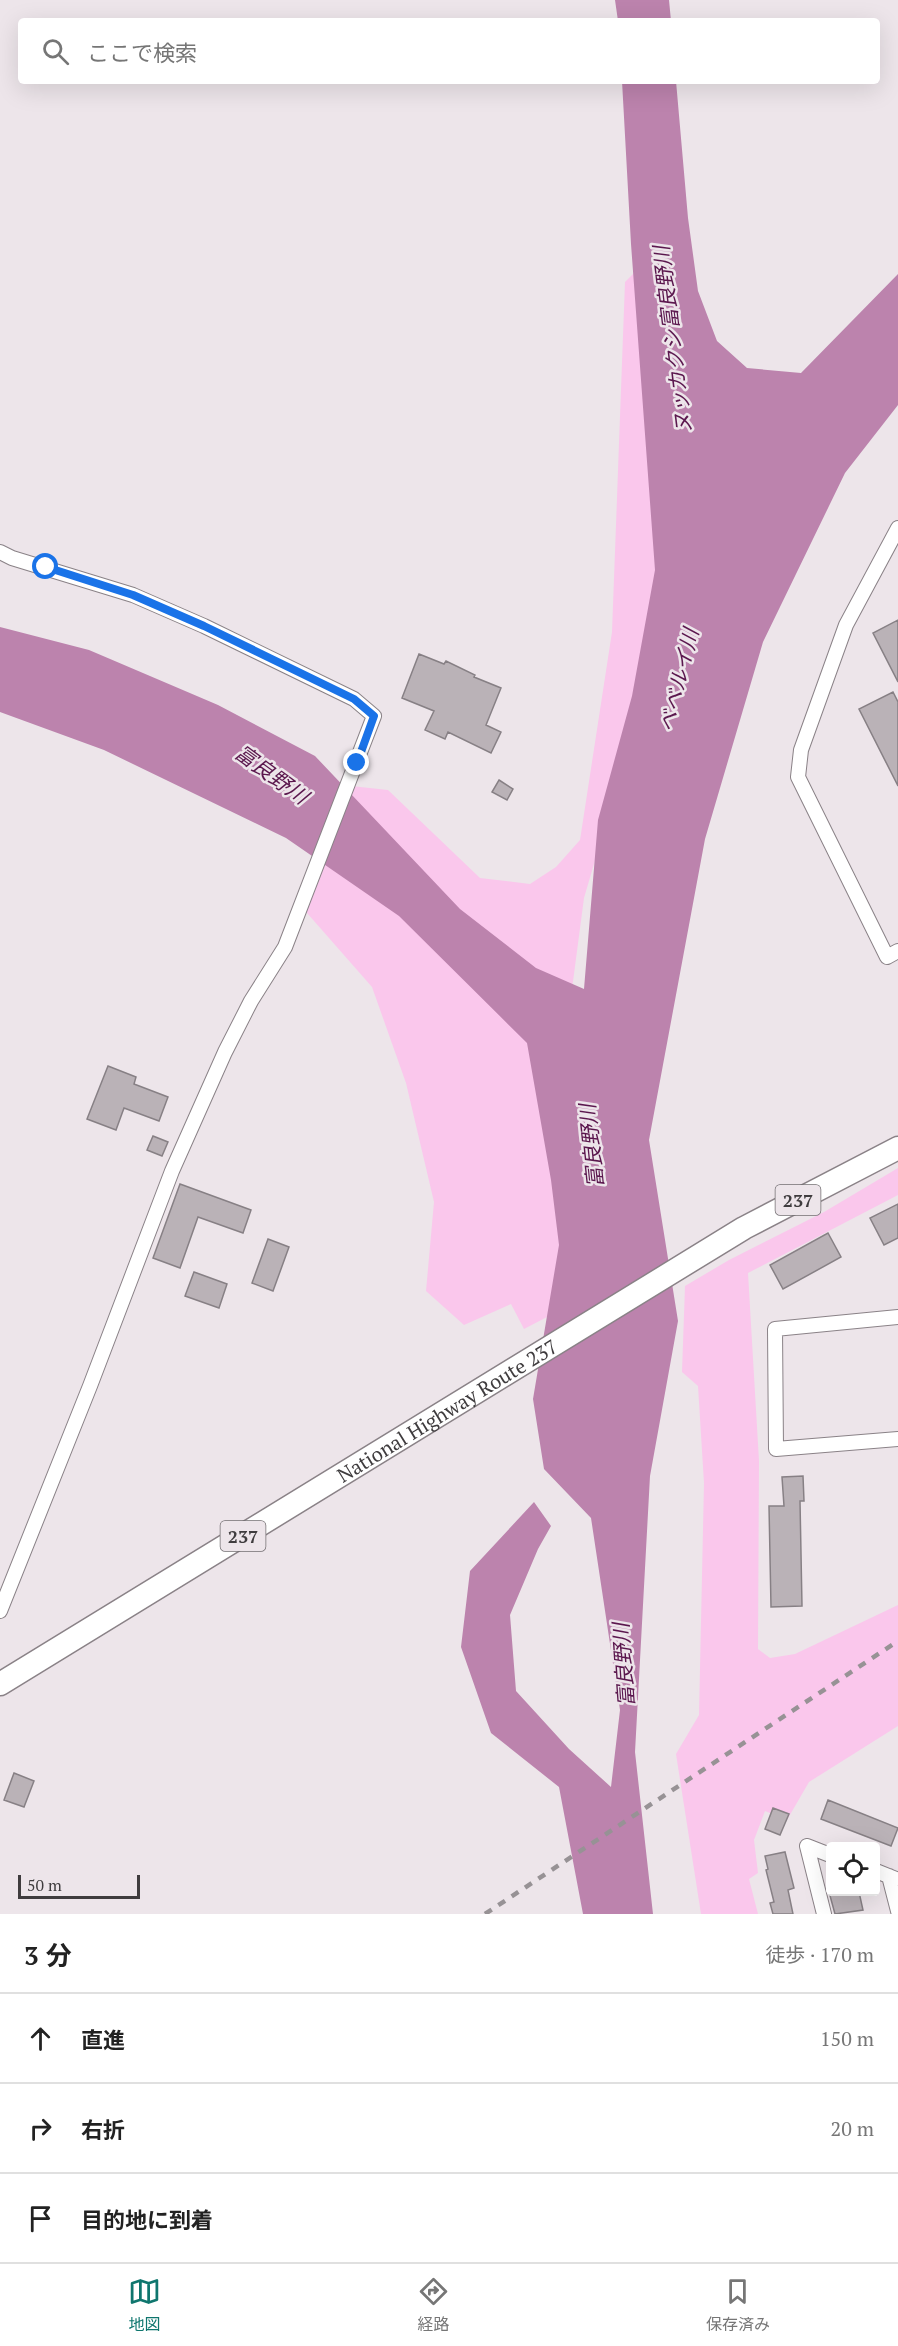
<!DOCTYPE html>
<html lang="ja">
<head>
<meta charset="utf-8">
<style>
	:root { --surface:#fff; --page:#f2f2f2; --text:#222; --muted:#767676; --line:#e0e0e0; --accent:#0f766e }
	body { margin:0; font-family:"PT Serif","Noto Sans JP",serif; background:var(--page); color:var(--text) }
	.controls { position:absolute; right:18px; bottom:18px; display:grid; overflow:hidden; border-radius:6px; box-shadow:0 6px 24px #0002 }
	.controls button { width:54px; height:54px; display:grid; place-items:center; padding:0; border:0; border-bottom:2px solid var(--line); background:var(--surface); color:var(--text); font:30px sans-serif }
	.scale { position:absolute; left:18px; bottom:15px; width:122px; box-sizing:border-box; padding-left:6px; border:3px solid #3f3c3e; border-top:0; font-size:16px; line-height:21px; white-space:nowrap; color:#3f3c3e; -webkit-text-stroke:4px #ede5ea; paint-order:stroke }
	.stop { position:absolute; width:18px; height:18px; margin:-14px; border:4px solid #1a73e8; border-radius:50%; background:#fff }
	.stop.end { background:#1a73e8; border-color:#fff; box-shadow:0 2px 6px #0008 }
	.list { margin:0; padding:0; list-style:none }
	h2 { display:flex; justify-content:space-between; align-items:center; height:78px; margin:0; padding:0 24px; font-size:26px }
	h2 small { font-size:20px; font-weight:400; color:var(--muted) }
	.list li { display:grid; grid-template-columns:39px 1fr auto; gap:18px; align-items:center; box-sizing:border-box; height:90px; padding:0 24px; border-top:2px solid var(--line) }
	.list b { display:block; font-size:22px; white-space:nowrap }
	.list em { font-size:20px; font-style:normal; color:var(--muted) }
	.icon { flex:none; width:33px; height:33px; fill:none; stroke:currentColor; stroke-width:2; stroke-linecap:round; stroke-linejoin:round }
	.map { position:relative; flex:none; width:898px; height:1914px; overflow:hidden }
	.search { position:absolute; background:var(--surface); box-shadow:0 6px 24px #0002; left:18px; right:18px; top:18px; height:66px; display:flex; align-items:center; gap:15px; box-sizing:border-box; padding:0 21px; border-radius:6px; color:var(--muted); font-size:22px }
	.sheet { height:348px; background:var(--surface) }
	nav { display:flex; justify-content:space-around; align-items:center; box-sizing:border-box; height:84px; border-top:2px solid var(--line); background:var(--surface); font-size:16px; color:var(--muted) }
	nav a { display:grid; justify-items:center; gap:3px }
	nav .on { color:var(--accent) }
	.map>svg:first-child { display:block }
	.green { fill:#fac7ec }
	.water { fill:#bc83ad }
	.building { fill:#bab2b7; stroke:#878085; stroke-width:1.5 }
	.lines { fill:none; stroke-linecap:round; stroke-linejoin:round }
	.minor-casing { stroke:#8a8287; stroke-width:16 }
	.trunk-casing { stroke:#8a8287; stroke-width:25 }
	.minor { stroke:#fff; stroke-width:14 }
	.trunk { stroke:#fff; stroke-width:22 }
	.rail { stroke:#979295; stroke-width:4.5; stroke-dasharray:8 8; stroke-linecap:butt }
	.route { stroke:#1a73e8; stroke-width:8 }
	.labels { text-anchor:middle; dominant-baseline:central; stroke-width:5; stroke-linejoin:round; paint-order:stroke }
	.shield { fill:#ede5ea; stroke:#736f72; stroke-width:1.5 }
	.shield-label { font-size:18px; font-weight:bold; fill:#3f3c3e }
	.street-label { font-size:20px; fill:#3f3c3e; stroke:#ede5ea }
	.water-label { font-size:21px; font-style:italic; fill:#5b174e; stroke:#ede5ea }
</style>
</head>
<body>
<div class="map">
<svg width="898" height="1914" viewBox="0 0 898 1914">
	<rect width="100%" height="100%" fill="#ede5ea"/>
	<!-- green -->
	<path class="green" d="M641 266 676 521 648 680 584 898 572 989 560 1287 547 1317 524 1329 511 1304 464 1325 426 1291 434 1202 406 1083 372 987 300 905 333 784 388 790 480 878 530 884 556 867 580 840 612 632 625 282Z
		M898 1168V1195L748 1273 759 1461 758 1649 770 1658 795 1654 898 1605V1726L809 1782 787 1820 765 1811 754 1840 758 1873 749 1879 758 1914H701L676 1754 699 1715 704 1483 698 1386 682 1372 685 1286 729 1260 824 1212Z"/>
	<!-- water -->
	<path class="water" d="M615 0H669L671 21H618Z
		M622 81H676L688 218 698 291 717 341 747 368 801 373 898 274V405L845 473 763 642 705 839 649 1140 678 1321 650 1476 635 1752 653 1914H583L559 1787 491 1733 461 1647 470 1571 534 1502 551 1526 538 1549 510 1615 516 1691 569 1749 611 1787 620 1710 591 1518 544 1469 533 1399 559 1245 551 1180 527 1043 399 916 286 838 104 750 0 712V627L89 650 218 705 315 756 460 909 536 968 584 989 598 820 632 696 655 570 631 244Z"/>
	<!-- building -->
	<path class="building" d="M898 620V682L873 633Z
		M419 654 444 664 446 661 475 675 474 677 501 688 486 725 501 732 491 753 448 732 445 739 425 730 434 711 402 698Z
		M893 692 898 702V786L859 709Z
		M499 780 513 789 507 800 492 792Z
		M108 1066 136 1077 134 1084 168 1097 159 1121 124 1108 116 1130 87 1119Z
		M153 1136 168 1142 162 1156 147 1150Z
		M180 1184 251 1210 243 1233 198 1217 180 1268 153 1258Z
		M898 1204V1238L884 1245 870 1218Z
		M828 1233 841 1257 783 1289 770 1265Z
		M268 1239 289 1247 273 1291 252 1283Z
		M194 1272 227 1284 219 1308 185 1296Z
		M803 1476 804 1501H800L802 1606 771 1607 769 1506H784L782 1477Z
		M14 1773 34 1781 24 1807 4 1800Z
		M828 1800 898 1828 891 1846 821 1819Z
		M773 1808 789 1814 780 1835 765 1829Z
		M785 1852 794 1888 788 1890 793 1914H773L770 1903 774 1902 766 1870 768 1869 765 1856Z
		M829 1892H859L863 1910 835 1914Z"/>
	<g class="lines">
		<defs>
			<path id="minor" d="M898 528 846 625 801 750 798 777 887 957 898 951
				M0 552 12 558 133 595 204 626 354 699 374 716 285 947 251 1001 225 1052 172 1171 90 1386 0 1611
				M898 1317 775 1329 776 1449 898 1439
				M807 1846 824 1914
				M807 1846 830 1855
				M876 1871 896 1879
				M889 1876 898 1911"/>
			<g id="trunk">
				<path id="s1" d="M0 1684 744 1228 898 1148"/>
			</g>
		</defs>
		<!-- minor casing -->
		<use href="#minor" class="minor-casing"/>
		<!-- trunk casing -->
		<use href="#trunk" class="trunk-casing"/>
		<!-- minor -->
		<use href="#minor" class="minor"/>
		<!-- trunk -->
		<use href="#trunk" class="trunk"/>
		<!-- rail -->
		<path class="rail" d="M485 1914 898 1641"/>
	</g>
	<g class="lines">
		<!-- route -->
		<path class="route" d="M46 567 133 595 204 626 354 699 374 716 357 763"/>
	</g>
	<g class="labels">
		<!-- shield labels -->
		<g class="shield">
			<rect x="775.5" y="1185" width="45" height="30" rx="4.5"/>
			<rect x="220.5" y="1521" width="45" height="30" rx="4.5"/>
		</g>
		<g class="shield-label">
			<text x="798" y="1200">237</text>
			<text x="243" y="1536">237</text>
		</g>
		<!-- street labels -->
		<g class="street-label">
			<text stroke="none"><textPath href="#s1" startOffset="524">National Highway Route 237</textPath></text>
		</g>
		<!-- water labels -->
		<g class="water-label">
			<text transform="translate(672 340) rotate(-97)">ヌッカクシ富良野川</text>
			<text transform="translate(678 680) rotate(-76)">ベベルイ川</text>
			<text transform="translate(272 774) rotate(36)">富良野川</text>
			<text transform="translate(591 1146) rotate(-96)">富良野川</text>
			<text transform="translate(623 1665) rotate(-94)">富良野川</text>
		</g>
	</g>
</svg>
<div class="controls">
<button><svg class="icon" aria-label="locate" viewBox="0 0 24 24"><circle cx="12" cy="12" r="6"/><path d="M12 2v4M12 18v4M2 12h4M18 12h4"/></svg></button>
</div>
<div class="scale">50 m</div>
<div class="stop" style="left:46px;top:567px"></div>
<div class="stop end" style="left:357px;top:763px"></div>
<div class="search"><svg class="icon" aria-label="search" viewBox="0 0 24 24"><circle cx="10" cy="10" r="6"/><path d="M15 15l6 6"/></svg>ここで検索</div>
</div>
<section class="sheet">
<h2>3 分<small>徒歩 · 170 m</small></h2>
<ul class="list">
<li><svg class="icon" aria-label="ahead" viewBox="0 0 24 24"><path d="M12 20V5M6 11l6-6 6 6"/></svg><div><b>直進</b></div><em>150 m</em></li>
<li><svg class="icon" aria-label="right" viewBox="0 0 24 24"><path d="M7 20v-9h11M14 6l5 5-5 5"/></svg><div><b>右折</b></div><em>20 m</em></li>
<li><svg class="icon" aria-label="arrive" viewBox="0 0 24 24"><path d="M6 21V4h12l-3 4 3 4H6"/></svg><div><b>目的地に到着</b></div></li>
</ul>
</section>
<nav>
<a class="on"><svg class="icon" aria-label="map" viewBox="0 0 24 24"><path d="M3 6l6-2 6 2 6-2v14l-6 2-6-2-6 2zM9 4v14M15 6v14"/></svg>地図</a>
<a><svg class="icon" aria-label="directions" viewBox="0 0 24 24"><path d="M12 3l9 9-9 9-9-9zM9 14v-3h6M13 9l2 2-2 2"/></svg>経路</a>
<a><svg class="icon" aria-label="saved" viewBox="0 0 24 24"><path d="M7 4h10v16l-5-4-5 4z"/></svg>保存済み</a>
</nav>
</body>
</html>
